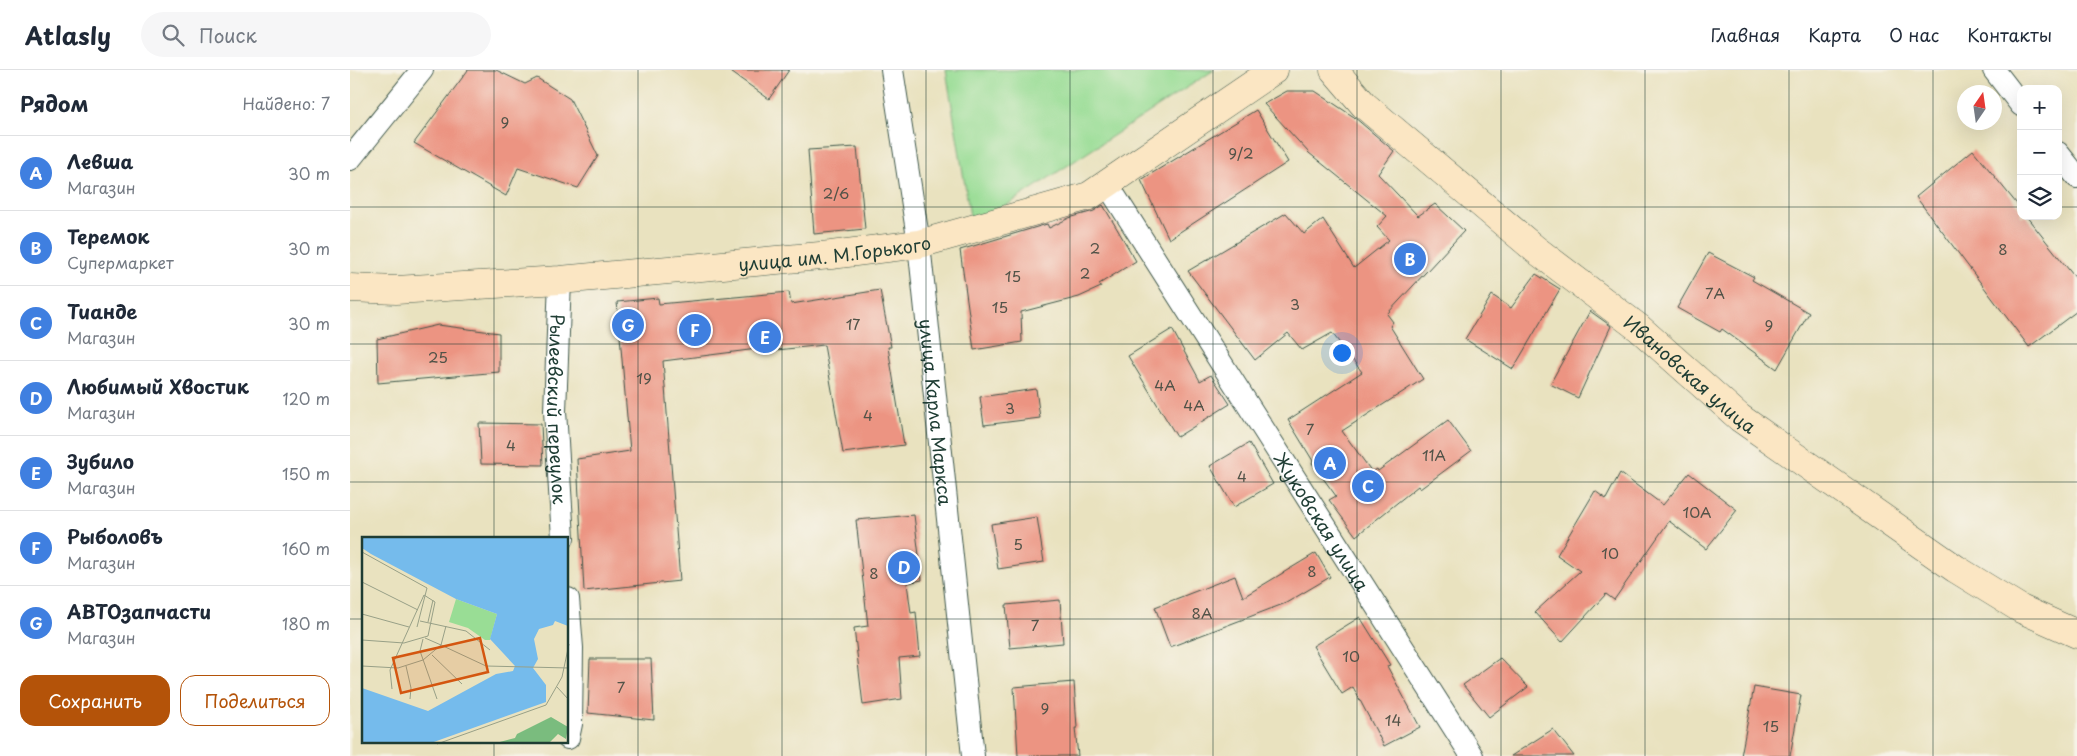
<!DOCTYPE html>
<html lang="ru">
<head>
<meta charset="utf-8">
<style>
	:root { --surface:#fff; --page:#f6f6f7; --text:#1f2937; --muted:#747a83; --line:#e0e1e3; --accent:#b45309 }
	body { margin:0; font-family:"Playpen Sans",sans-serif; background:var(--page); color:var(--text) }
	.controls { position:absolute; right:15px; top:15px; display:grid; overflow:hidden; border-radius:10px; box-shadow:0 5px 20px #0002 }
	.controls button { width:45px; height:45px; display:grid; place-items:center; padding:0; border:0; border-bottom:1px solid var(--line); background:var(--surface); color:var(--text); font:25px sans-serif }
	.compass { position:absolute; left:1607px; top:15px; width:45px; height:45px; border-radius:50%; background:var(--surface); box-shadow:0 5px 20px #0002; rotate:13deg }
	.you { position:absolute; left:991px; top:282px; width:18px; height:18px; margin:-12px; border:4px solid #fff; border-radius:50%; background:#1a73e8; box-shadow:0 0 0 8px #1a73e833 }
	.badge { display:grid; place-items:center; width:32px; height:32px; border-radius:50%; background:var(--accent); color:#fff; font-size:16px; font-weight:700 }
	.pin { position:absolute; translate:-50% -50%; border:2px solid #fff; box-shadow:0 1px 5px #0006 }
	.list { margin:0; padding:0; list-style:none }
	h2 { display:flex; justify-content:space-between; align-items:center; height:65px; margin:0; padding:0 20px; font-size:21px }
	h2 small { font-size:16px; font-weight:400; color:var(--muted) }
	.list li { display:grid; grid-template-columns:32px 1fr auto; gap:15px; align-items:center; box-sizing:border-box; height:75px; padding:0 20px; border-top:1px solid var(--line) }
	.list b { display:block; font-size:19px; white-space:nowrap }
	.list p { margin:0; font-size:16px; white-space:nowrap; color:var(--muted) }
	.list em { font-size:16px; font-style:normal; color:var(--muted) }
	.actions { display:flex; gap:10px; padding:15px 20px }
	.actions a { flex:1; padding:11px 0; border:1px solid var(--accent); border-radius:15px; text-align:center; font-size:18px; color:var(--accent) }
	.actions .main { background:var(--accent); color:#fff }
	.icon { flex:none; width:28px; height:28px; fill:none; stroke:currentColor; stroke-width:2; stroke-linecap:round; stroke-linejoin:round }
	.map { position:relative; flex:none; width:1727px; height:686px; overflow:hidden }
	header { display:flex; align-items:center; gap:30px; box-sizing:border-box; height:70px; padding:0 25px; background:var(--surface); border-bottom:1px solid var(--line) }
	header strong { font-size:24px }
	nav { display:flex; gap:28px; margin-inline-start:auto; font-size:18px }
	.search { width:350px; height:45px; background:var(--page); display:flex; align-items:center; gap:12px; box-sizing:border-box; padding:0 18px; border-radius:28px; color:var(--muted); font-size:19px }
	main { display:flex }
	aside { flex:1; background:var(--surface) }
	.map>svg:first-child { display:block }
	.green { fill:#99dd95; stroke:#5c8d64 }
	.building { fill:#ec9482 }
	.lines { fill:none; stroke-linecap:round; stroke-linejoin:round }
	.minor-casing { stroke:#3d5649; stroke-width:24 }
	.secondary-casing { stroke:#3d5649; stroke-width:29 }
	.minor { stroke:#fff; stroke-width:22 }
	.secondary { stroke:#fbe6c3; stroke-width:28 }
	.grid { fill:none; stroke:#1f3d34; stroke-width:1; stroke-opacity:0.55 }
	.labels { text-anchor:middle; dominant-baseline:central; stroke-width:5; stroke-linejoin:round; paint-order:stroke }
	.number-label { font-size:15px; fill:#525348 }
	.street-label { font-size:18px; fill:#1f3d34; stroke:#f7f3e8 }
	.inset-road { fill:none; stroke:#98a087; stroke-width:1 }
	.view { fill:#d45610; fill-opacity:0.15; stroke:#d45610; stroke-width:2.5 }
	.inset-edge { fill:none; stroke:#1f3d34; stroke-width:2.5 }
</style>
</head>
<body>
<header>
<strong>Atlasly</strong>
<div class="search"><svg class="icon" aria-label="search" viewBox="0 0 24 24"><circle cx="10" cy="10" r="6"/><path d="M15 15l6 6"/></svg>Поиск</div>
<nav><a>Главная</a><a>Карта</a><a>О нас</a><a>Контакты</a></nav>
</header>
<main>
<aside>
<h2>Рядом<small>Найдено: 7</small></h2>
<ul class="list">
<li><span class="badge" style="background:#3f7fe0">A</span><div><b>Левша</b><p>Магазин</p></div><em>30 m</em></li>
<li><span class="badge" style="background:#3f7fe0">B</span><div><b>Теремок</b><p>Супермаркет</p></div><em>30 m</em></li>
<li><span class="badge" style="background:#3f7fe0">C</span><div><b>Тианде</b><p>Магазин</p></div><em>30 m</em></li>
<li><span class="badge" style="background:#3f7fe0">D</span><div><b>Любимый Хвостик</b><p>Магазин</p></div><em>120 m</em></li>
<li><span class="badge" style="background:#3f7fe0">E</span><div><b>Зубило</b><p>Магазин</p></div><em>150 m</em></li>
<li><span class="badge" style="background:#3f7fe0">F</span><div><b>Рыболовъ</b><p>Магазин</p></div><em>160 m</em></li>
<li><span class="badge" style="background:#3f7fe0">G</span><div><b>АВТОзапчасти</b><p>Магазин</p></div><em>180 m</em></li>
</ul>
<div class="actions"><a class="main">Сохранить</a><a>Поделиться</a></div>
</aside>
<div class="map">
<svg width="1727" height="686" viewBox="0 0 1727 686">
	<rect width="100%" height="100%" fill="#f7f3e8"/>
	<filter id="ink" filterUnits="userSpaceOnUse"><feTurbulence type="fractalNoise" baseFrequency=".02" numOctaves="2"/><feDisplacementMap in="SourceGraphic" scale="10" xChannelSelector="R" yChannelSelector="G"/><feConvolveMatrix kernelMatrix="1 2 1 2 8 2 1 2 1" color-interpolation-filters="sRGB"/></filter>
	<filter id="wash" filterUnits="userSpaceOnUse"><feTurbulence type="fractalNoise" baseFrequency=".0096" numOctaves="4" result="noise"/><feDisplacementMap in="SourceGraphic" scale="20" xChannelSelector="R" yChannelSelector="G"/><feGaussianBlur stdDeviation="1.12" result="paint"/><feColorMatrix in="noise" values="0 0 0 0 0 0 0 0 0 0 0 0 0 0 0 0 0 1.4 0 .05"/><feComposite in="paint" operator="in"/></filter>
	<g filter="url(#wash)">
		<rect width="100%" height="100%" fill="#e9e2bf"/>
		<!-- green -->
		<path class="green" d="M596 0H864L622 158Z"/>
		<g id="blocks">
			<!-- building -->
			<path class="building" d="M118 0H146L175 14 187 8 220 29 248 86 228 118 168 98 156 126 64 73Z
				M378 0H439L419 29Z
				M937 21H965L1004 47 1044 81 1028 104 1068 146 1085 134 1114 161 1037 244 1043 252 1040 256 1073 309 992 361 1022 402 1027 399 1028 401 1098 350 1121 381 1070 419 1068 416 1006 466 979 430 986 426 962 393 963 391 938 350 1012 302 982 263 952 280 938 263 905 290 838 201 936 143 954 164 973 149 1004 198 1039 170 1027 157 1037 146 959 83 914 34Z
				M906 40 938 92 819 169 791 110Z
				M507 77 515 159 464 164 458 80Z
				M1623 80 1671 139V146H1676L1727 210V241L1679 277 1566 127Z
				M753 135 786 191 749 214 751 217 729 227 671 242 672 272 624 280 610 180 697 154 699 158 719 148 744 141Z
				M1358 183 1404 207 1402 210 1459 243 1427 299 1372 259 1370 262 1327 238Z
				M1186 204 1210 219 1163 299 1115 269 1142 225 1161 238Z
				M530 220 541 277H538L554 375 493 383 474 275 408 282 407 279 313 291 330 511 234 521 227 389 280 381 267 232 308 228 309 234 439 222 441 234Z
				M1240 241 1261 256 1228 328 1200 314Z
				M88 255 149 263V302L28 313 27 269Z
				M822 259 850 311 861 305 880 334 827 367 778 286Z
				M686 319 690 348 634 355 630 327Z
				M129 353 191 354 193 395 131 394Z
				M899 373 923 414 884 437 860 396Z
				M1270 403 1313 435 1339 403 1387 440 1356 479 1319 451 1264 530 1256 524 1212 572 1185 542 1230 501 1207 485 1245 421 1256 429Z
				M564 445 572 510 557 513 561 543 566 542 570 586 549 588 552 629 513 635 504 558 518 556 506 450Z
				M687 447 694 492 648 499 641 454Z
				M966 483 980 507 936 533 820 577 805 537 885 506 893 527Z
				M710 530 713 573 660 578 656 535Z
				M1010 547 1040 595 1037 596 1070 657 1034 676 1003 617 992 624 963 576Z
				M1150 588 1178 617 1139 647 1113 615Z
				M240 589H301L304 650 238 643Z
				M724 612 727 658H725L728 686H668L664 617Z
				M1404 617 1451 625 1440 686H1391Z
				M1203 659 1224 686H1161Z"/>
		</g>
	</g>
	<g filter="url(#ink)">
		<use href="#blocks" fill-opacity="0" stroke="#3d5649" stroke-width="1"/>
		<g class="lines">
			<defs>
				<g id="minor">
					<path id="s1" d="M542 0 569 174 623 686"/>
					<path d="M1644 0 1671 35"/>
					<path d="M1708 83 1727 107"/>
					<path d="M0 89 72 0"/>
					<path id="s2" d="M757 114 1122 686"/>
					<path id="s3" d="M210 210 205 341 213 468"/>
					<path d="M218 529 222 578 221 654 218 668"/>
				</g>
				<g id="secondary">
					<path id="s4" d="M984 0 1014 35 1185 179 1289 258 1390 348 1606 499 1671 539 1727 564"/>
					<path id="s5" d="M0 218 46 220 210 210 481 185 569 174 739 126 924 0"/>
				</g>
			</defs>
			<!-- minor casing -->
			<use href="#minor" class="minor-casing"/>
			<!-- secondary casing -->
			<use href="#secondary" class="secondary-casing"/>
			<!-- minor -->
			<use href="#minor" class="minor"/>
			<!-- secondary -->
			<use href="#secondary" class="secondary"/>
		</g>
	</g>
	<!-- grid -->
	<path class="grid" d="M144 0V468M288 0V686M432 0V686M576 0V686M720 0V686M863 0V686M1007 0V686M1151 0V686M1295 0V686M1439 0V686M1583 0V686M0 137H1671M1708 137H1727M0 274H1727M0 412H1727M0 549H14M218 549H1727M144 672V686"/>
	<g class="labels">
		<!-- number labels -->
		<g class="number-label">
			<text x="155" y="51">9</text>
			<text x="891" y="82">9/2</text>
			<text x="486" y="122">2/6</text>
			<text x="745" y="177">2</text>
			<text x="1653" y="178">8</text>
			<text x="735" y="202">2</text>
			<text x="663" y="205">15</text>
			<text x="1365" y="222">7А</text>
			<text x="945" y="233">3</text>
			<text x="650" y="236">15</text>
			<text x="503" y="253">17</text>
			<text x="1419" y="254">9</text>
			<text x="88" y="286">25</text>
			<text x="294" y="307">19</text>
			<text x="815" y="314">4А</text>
			<text x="844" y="334">4А</text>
			<text x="660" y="337">3</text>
			<text x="518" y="344">4</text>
			<text x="960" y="358">7</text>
			<text x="161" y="374">4</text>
			<text x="1084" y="384">11А</text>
			<text x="892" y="405">4</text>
			<text x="1347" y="441">10А</text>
			<text x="668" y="473">5</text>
			<text x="1260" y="482">10</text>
			<text x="962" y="500">8</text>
			<text x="524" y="502">8</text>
			<text x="852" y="542">8А</text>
			<text x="685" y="554">7</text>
			<text x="1001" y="585">10</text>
			<text x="271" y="616">7</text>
			<text x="695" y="637">9</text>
			<text x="1043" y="649">14</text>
			<text x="1421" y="655">15</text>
		</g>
		<!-- street labels -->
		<g class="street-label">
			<text stroke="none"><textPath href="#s5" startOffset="486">улица им. М.Горького</textPath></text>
			<text stroke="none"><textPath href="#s4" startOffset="469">Ивановская улица</textPath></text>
			<text stroke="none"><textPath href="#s3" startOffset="129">Рылеевский переулок</textPath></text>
			<text stroke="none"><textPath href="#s1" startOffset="345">улица Карла Маркса</textPath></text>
			<text stroke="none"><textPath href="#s2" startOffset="400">Жуковская улица</textPath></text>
		</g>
	</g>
	<!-- overview -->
	<g transform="translate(12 467)">
		<rect width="206" height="206" fill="#e9e2bf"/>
		<path d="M94 62 135 77 128 103H123L106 91 87 85Z" fill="#99dd95"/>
		<path d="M189 180 206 190 204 202 196 197 187 206H134L153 201 155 197Z" fill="#7abc7e"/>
		<path d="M0 0H206V89L193 84 191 88 177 92 172 102 176 122 171 131 184 148V165L69 206H0V151L66 174 134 137 151 134 153 129 128 102 135 77 94 62 9 17 0 11Z" fill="#75bbec"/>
		<path class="inset-road" d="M0 15 65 51 55 90M0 45 56 73M0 77 47 90M58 84 104 94 128 113M66 85 71 63M63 101 79 108 84 89M61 102 58 114 75 162M0 103 42 106 66 99M70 118 100 147M0 129 36 131 61 123 79 108 124 129 207 131M44 129 49 151 48 162M195 150 207 163M30 152 28 133 62 58 73 65 66 99M75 207 184 168 200 140 207 107"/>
		<path class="view" d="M118 101 126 135 39 156 31 121Z"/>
		<rect width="206" height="206" class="inset-edge"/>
	</g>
</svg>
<div class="controls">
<button>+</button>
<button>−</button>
<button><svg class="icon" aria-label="layers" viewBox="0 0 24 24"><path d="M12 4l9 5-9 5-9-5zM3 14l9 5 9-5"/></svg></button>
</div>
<svg class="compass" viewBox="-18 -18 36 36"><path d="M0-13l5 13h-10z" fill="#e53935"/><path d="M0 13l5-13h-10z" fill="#747a83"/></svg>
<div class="you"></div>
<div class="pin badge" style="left:980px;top:393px;background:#3f7fe0">A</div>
<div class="pin badge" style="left:1060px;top:189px;background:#3f7fe0">B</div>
<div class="pin badge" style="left:1018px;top:416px;background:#3f7fe0">C</div>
<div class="pin badge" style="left:554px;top:497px;background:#3f7fe0">D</div>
<div class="pin badge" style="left:415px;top:267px;background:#3f7fe0">E</div>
<div class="pin badge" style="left:345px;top:260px;background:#3f7fe0">F</div>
<div class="pin badge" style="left:278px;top:255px;background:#3f7fe0">G</div>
</div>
</main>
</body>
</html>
